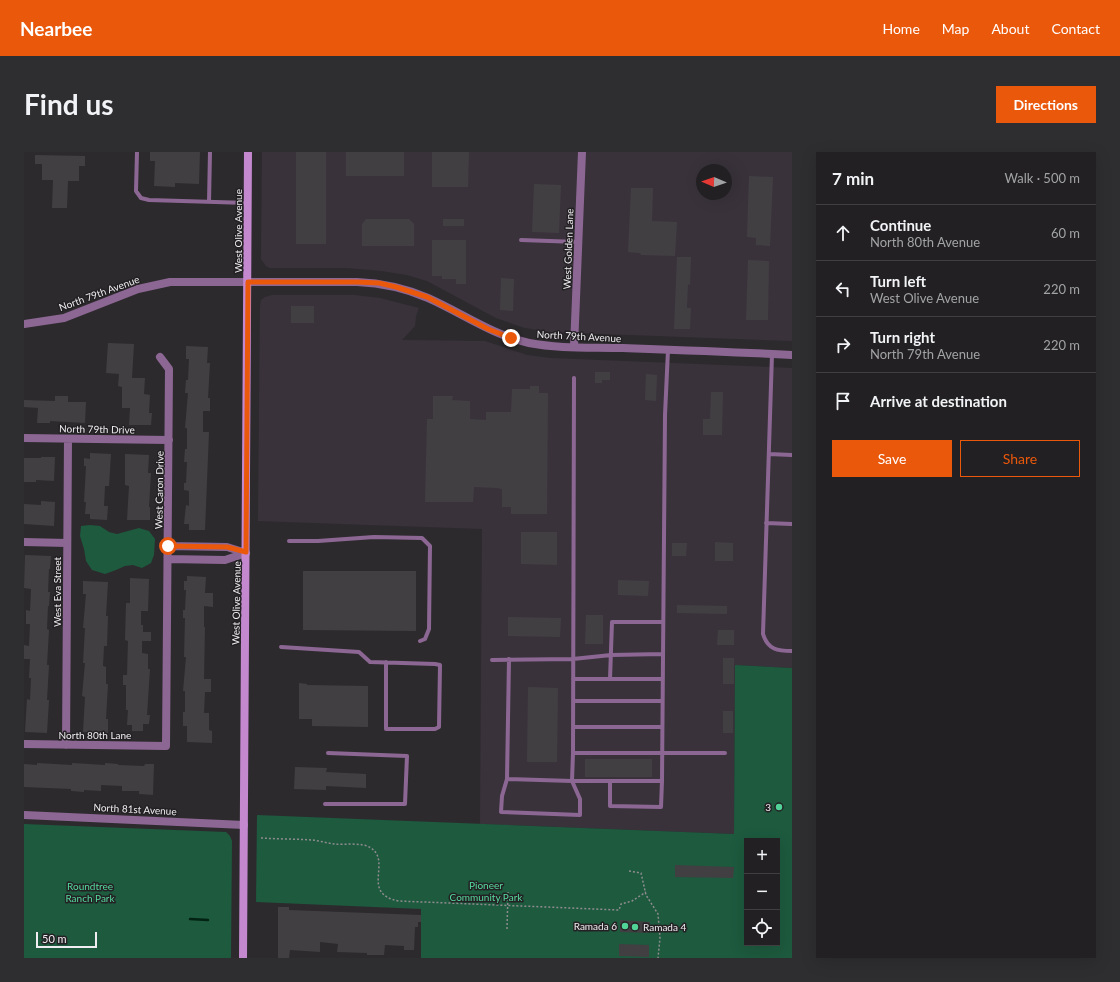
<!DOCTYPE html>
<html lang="en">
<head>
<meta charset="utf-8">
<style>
	:root { --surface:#222022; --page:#2e2d2f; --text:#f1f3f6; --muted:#a2a3a5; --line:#3f3e40; --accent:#ea580c }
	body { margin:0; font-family:Lato,sans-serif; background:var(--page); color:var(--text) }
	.controls { position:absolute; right:12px; bottom:12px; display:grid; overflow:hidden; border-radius:0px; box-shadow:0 4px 16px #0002 }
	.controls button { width:36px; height:36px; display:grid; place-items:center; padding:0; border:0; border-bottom:1px solid var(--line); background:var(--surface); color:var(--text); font:20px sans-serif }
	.compass { position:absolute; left:672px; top:12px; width:36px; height:36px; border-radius:50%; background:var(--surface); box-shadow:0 4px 16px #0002; rotate:272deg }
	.scale { position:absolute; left:12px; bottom:10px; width:61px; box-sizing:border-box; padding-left:4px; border:2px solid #efedf0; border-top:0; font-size:11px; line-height:14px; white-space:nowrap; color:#efedf0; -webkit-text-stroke:3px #242124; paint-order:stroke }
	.stop { position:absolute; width:12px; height:12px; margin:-9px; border:3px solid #ea580c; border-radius:50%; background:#fff }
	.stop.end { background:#ea580c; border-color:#fff; box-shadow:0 1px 4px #0008 }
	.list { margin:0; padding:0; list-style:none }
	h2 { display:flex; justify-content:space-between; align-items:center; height:52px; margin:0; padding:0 16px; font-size:17px }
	h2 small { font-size:13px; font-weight:400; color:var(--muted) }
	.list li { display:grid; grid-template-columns:26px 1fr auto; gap:12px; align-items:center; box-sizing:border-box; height:56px; padding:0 16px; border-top:1px solid var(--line) }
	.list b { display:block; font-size:15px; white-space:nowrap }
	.list p { margin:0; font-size:13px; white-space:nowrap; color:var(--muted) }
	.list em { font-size:13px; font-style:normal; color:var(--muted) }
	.actions { display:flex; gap:8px; padding:12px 16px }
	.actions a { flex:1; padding:9px 0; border:1px solid var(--accent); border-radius:0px; text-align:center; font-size:14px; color:var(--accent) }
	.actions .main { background:var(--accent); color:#fff }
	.icon { flex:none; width:22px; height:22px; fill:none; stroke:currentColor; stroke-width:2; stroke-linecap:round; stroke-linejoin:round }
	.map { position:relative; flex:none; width:768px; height:806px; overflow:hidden; border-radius:0px }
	header { display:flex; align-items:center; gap:24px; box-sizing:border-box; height:56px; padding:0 20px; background:var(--accent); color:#fff }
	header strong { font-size:19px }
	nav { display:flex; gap:22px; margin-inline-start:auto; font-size:14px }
	.intro { display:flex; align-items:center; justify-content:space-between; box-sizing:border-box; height:96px; padding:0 24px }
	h1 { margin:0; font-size:28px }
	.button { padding:10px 18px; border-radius:0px; background:var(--accent); color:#fff; font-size:14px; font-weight:700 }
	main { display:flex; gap:24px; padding:0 24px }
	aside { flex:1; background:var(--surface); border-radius:0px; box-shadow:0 4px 16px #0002 }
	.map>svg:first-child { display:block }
	.built { fill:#39323b; fill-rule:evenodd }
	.green { fill:#1d5a3e; fill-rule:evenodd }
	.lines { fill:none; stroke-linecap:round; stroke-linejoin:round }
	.stream { stroke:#022213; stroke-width:2.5 }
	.building { fill:#423f43 }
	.path { stroke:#8f8c90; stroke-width:1.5; stroke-dasharray:2 2; stroke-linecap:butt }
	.service { stroke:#8d6794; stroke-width:4 }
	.minor { stroke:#8d6794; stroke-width:8 }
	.tertiary { stroke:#8d6794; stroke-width:8 }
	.secondary { stroke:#c488cf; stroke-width:8 }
	.route { stroke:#ea580c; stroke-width:5 }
	.poi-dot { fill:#51d398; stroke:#242124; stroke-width:1.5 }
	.labels { text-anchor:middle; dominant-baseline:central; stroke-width:3; stroke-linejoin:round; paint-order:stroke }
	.street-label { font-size:10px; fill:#efedf0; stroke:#242124 }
	.poi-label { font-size:10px; fill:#efedf0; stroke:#242124; text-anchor:end }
	.park-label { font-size:10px; fill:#55db9e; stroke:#242124 }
</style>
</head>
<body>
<header>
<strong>Nearbee</strong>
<nav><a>Home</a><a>Map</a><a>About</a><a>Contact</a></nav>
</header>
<div class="intro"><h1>Find us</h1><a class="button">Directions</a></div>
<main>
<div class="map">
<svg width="768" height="806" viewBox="0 0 768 806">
	<rect width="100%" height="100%" fill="#2d2a2e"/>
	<!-- built -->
	<path class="built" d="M238 0H768V189L527 180 501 176 472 166 403 129 383 123 358 119 323 116H246L242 114 237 107ZM678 18H702V42H678Z
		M248 143H330L356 146 395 156 392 164 391 174 378 188 461 189 503 203 526 206 768 216V516L711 513 710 682 456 672 458 377 234 369 236 155 237 148 241 145Z"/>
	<!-- green -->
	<path class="green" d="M66 373 76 374 85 380 93 382 115 376 125 379 131 387 130 403 127 411 118 416 109 413 101 414 92 418 81 422 68 418 62 409 60 397 56 384 57 374Z
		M711 513 768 516V806H397V757L232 750 233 663 710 682ZM723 689H753V791H723Z
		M0 672 202 680 206 684 208 689 207 806H0Z"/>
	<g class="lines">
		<!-- stream -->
		<path class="stream" d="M166 767 184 768"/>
	</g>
	<!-- building -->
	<path class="building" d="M126 0H176L175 32 151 31V35L130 34 131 9H126Z
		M272 0H302V92H272Z
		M322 0H380V24H322Z
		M408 0H445L444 35H408Z
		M11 3 61 4V14H55V29H44L43 56H28L29 28H18V12H11Z
		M725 24 749 25 746 94 732 93V86L723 85Z
		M510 32 537 33 535 81 508 80Z
		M607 36H629L628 69 653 70 651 104 617 103 616 101 604 100Z
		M342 67H385L390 72V94H338V72Z
		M419 67H440V74H419Z
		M408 88H442V132H432V127H418V124H408Z
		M653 105H667L666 133 664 132 663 156H667L666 177H650Z
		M724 108 745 109 744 168H722Z
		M477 126 490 127 489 159 476 158Z
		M267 154H290V171H267Z
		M84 191 110 192 108 226H121L120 242 126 243 125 261H128L127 273H105L106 256H98V235L94 234 95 222 82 221Z
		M162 194 184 195 183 211H186L184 246H186V259H179V280H185L181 378H165V372H160L162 353 165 354V339L160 338V331H162L163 310H160L161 297H163V276H161L164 241H161L162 228H164L165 207H162Z
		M571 220H586V228H578V231H571Z
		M622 222 633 223 632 249 621 248Z
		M506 234H515V241H524L523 362H487V355H478V337L473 336 450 335 449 350H401L403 267H409V244H429L428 248 446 249V267L462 268V260H487L488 237H506Z
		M687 240H699L698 283H679V267H686Z
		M31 244H44V250H62L61 271 26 269V271H13L14 256 0 255V248L31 249Z
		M66 301 87 302 85 334H81L80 354H84L83 368 66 367V362H61L62 350H60L62 314H60V306L66 307Z
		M101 302 125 303 124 321H127L125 355H126V368H103L105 334 101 333Z
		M17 305H31L30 329 12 328V330H0V306H17Z
		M17 349 31 350 30 374 0 372V352L17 353Z
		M497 380H533V413L497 412Z
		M691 390 709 391V409H691Z
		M648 391H663L662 404H648Z
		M1 403 27 404 26 417H25L24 440H26L25 454H24L23 477 25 478 23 513H25L23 548H25L23 581 1 580 3 547 6 548 7 526H5L6 507H0V493L5 494 6 472H2V458L6 459 7 437 0 436Z
		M279 419H392V479L279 478Z
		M163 424 182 425 181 441H189V455L180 454V475H181L180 527H187V540H181L180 561H185V578L188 579V591L163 590V574H159V560H161V539H159L162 505H160L161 466H159V458H161L162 438H160V429H163Z
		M106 426 125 427 124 459H117V473H119V480H127V489H118V501L124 502V517H126L123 563H126L125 572H119V579H108V573H103L104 558H102V533H99V523H103L104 489 101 488 102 451H106Z
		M594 428 625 429 624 444 594 443Z
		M59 429 84 430 82 464H84L83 494H80L79 514 82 515V532H84L82 567H84V581L59 580 61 545 58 544 61 511H59L61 476H59L62 442H59Z
		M653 453 703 454V462L653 461Z
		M562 463H579V492H561Z
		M484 465 537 466 536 485 484 484Z
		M694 478H710V493H693Z
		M699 506H710V532H699Z
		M275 531 283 532V533L344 534V575L288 574V567H275Z
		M504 535 534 536 533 610H503Z
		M699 559H709V581H699Z
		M561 607H628V625H561Z
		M13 611 48 613V611L81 613V611L94 612V613L120 614 121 612H130L129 643 115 642V639H98V634L77 633V639L60 638V640L47 639V637L0 635V612L13 613Z
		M271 615 303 616 302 620 342 622V636L302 634V638L270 637Z
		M651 713 710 715 709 726 651 725Z
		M254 755H265V758L397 763V770H394V775H391L390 798H380V794L361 793 360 803H343V801L313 800 314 792 296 790V800L266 798 265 806H254Z
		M596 768 626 770 625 781 596 780Z
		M595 792 625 793V805L595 804Z"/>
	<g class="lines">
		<!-- path -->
		<path class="path" d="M237 686C254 687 272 687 289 688 296 689 303 691 310 692 321 693 338 690 347 696 368 710 336 742 375 749L595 758 597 752 608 749 622 740
			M605 719 617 721 622 743 634 762 636 786 634 806
			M483 777 484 740"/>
		<!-- service -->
		<path class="service" d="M113 0 112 39 117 46 125 48 224 51
			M185 50 186 0
			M497 88 554 90
			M748 202 739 482C744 498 754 499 768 499
			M550 226 549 601H701
			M745 302 768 303
			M742 371 768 372
			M265 389H294L350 385 398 386 406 394 405 477 401 487 396 489
			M257 495 335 500 346 510 411 512 416 513 415 575 411 577H362V510
			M485 507 483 627 548 629 549 601
			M468 508 549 507 587 503 639 502
			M549 527H638
			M586 527 588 470H639
			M549 549H638
			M549 575H638
			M483 627 478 644 477 660 556 663V647L548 629H638L641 263 644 198
			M586 629V654L637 655 638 629
			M301 652H381L383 604 304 601"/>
		<!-- minor -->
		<path class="minor" d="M550 195 558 0
			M0 286 145 288
			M0 390 43 391
			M144 394 203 395 222 401
			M144 407 201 408 222 401
			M0 592 142 594 145 217 136 205
			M42 593 44 287
			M0 663 220 673"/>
		<!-- tertiary -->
		<path class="tertiary" d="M0 172 40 166 114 137 146 130H333C358 131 381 136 404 146 438 161 468 183 505 191 536 197 568 195 599 196 655 198 712 200 768 203"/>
		<!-- secondary -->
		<path class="secondary" d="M219 806 224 0"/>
	</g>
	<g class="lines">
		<!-- route -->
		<path class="route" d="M144 394 203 395 222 400 224 130H333L355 131 372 135 403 145 464 177 487 186"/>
	</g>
	<!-- markers -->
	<g class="poi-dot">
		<circle cx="755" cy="655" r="4"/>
		<circle cx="601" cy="774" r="4"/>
		<circle cx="611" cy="775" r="4"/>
	</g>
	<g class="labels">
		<!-- street labels -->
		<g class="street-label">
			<text transform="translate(214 79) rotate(-90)">West Olive Avenue</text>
			<text transform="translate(544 97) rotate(-88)">West Golden Lane</text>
			<text transform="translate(75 141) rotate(-20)">North 79th Avenue</text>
			<text transform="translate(555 184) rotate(3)">North 79th Avenue</text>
			<text transform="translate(73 277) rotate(1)">North 79th Drive</text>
			<text transform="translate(135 338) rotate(-89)">West Caron Drive</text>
			<text transform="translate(33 440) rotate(-90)">West Eva Street</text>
			<text transform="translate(212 451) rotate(-89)">West Olive Avenue</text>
			<text x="71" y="583">North 80th Lane</text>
			<text transform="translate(111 657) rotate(3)">North 81st Avenue</text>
		</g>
		<!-- poi labels -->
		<g class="poi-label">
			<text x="747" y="655">3</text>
			<text x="593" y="774">Ramada 6</text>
			<text x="619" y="775" text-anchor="start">Ramada 4</text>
		</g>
		<!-- park labels -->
		<g class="park-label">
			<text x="462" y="733">Pioneer<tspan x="462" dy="12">Community Park</tspan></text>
			<text x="66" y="734">Roundtree<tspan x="66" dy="12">Ranch Park</tspan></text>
		</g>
	</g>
</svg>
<div class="controls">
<button>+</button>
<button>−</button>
<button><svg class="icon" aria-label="locate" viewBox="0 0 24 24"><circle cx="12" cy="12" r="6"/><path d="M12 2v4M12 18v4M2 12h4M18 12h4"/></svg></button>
</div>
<svg class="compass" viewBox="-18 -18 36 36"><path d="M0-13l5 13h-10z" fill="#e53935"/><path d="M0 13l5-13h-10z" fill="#a2a3a5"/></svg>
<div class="scale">50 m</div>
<div class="stop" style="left:144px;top:394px"></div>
<div class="stop end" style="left:487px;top:186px"></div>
</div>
<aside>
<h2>7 min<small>Walk · 500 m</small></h2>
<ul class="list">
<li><svg class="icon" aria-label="ahead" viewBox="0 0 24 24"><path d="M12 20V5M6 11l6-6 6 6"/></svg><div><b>Continue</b><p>North 80th Avenue</p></div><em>60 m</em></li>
<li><svg class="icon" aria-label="left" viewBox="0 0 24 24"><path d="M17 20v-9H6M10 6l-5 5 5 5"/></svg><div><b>Turn left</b><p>West Olive Avenue</p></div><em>220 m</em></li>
<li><svg class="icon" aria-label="right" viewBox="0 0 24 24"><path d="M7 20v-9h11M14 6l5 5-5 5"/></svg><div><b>Turn right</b><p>North 79th Avenue</p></div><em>220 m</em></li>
<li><svg class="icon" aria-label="arrive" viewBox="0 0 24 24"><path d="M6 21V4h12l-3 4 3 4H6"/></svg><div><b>Arrive at destination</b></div></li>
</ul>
<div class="actions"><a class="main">Save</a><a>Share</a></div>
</aside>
</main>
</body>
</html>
